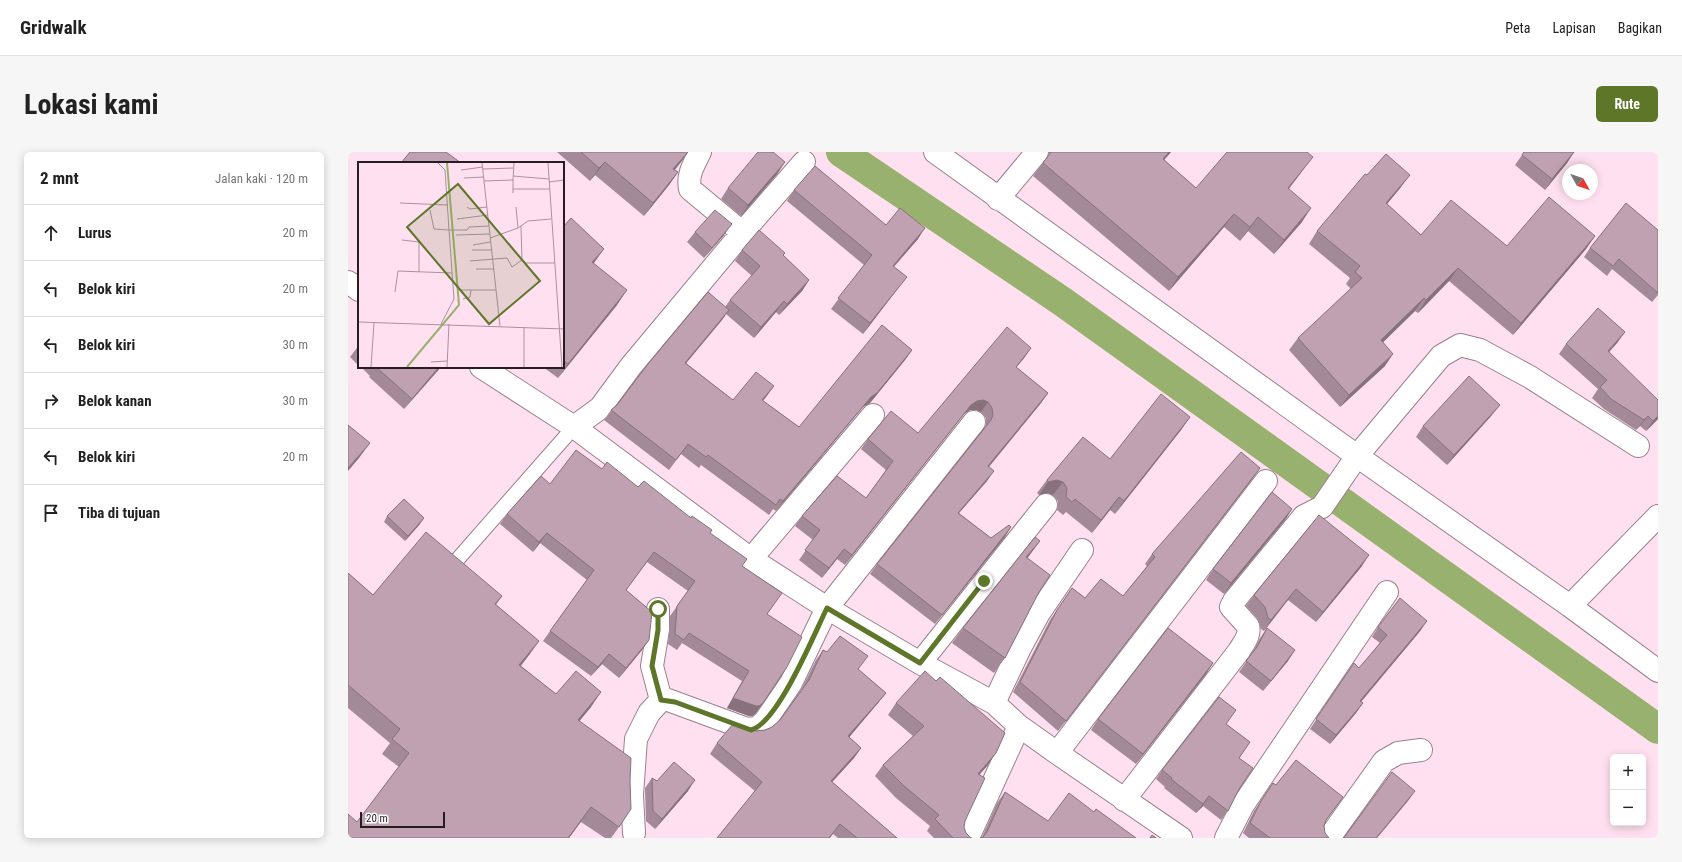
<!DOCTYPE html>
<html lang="id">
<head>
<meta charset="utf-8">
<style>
	:root { --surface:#fff; --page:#f6f6f6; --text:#222; --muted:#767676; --line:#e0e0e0; --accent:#5e7628 }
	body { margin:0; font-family:"Roboto Condensed",sans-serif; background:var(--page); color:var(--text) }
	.controls { position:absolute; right:12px; bottom:12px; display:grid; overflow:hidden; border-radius:6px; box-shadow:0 2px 10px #0003 }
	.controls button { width:36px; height:36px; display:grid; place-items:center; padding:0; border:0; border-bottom:1px solid var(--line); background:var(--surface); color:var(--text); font:20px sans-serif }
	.compass { position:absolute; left:1214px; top:12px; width:36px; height:36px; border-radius:50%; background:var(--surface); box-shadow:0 2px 10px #0003; rotate:130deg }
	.scale { position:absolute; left:12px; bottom:10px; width:85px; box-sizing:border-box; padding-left:4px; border:2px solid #261c21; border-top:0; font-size:11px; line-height:14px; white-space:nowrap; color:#261c21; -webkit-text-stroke:3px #fff; paint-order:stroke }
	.stop { position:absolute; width:12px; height:12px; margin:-9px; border:3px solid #5e7628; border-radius:50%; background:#fff }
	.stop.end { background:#5e7628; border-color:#fff; box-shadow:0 1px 4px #0008 }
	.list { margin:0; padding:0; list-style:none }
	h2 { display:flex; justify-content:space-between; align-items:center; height:52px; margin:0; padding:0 16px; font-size:17px }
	h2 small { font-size:13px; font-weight:400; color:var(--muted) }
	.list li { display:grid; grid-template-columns:26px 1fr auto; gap:12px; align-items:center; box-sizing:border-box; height:56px; padding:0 16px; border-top:1px solid var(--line) }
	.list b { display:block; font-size:15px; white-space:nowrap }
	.list em { font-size:13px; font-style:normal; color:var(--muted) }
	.icon { flex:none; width:22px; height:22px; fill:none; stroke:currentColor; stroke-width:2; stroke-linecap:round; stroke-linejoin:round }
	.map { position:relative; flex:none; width:1310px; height:686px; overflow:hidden; border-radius:6px }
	header { display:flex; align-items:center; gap:24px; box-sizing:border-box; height:56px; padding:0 20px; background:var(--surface); border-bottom:1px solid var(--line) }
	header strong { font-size:19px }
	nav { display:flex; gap:22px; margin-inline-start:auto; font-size:14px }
	.intro { display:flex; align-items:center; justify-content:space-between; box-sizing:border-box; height:96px; padding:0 24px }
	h1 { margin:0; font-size:28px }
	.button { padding:10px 18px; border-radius:6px; background:var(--accent); color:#fff; font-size:14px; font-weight:700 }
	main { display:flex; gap:24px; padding:0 24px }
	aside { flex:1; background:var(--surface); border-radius:6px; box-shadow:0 2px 10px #0003 }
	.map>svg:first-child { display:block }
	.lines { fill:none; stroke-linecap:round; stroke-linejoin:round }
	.canal { stroke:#99b16e; stroke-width:30 }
	.service-casing { stroke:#9b7f8e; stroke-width:16 }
	.minor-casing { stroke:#9b7f8e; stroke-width:24 }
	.service { stroke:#fff; stroke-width:14 }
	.minor { stroke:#fff; stroke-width:22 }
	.wall { fill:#a48a98 }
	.shaded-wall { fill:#86717c }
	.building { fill:#bfa1b1; stroke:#86717c }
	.route { stroke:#5e7628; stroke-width:5 }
	.inset-river { fill:none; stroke:#99b16e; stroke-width:2 }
	.inset-road { fill:none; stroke:#a8929d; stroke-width:1 }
	.view { fill:#5e7628; fill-opacity:0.15; stroke:#5e7628; stroke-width:2 }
	.inset-edge { fill:none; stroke:#261c21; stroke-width:2 }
</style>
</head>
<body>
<header>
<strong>Gridwalk</strong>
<nav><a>Peta</a><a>Lapisan</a><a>Bagikan</a></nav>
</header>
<div class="intro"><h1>Lokasi kami</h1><a class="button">Rute</a></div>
<main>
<aside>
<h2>2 mnt<small>Jalan kaki · 120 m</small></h2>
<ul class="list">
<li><svg class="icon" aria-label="ahead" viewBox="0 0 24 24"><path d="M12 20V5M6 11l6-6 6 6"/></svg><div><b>Lurus</b></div><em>20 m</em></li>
<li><svg class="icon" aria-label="left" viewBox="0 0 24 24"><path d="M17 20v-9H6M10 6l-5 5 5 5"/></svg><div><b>Belok kiri</b></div><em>20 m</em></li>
<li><svg class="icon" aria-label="left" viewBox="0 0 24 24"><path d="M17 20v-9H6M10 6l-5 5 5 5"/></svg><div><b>Belok kiri</b></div><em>30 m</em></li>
<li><svg class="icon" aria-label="right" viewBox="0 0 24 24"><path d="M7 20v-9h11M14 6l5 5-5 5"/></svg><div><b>Belok kanan</b></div><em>30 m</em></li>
<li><svg class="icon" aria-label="left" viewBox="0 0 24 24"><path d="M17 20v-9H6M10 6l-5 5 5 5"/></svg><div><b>Belok kiri</b></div><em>20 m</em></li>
<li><svg class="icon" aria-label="arrive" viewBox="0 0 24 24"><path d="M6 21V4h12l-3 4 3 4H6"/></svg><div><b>Tiba di tujuan</b></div></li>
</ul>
</aside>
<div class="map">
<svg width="1310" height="686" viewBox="0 0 1310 686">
	<rect width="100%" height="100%" fill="#ffe0f0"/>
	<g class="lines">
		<!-- canal -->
		<path class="canal" d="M493 0 715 150 1310 577"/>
		<defs>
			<path id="service" d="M109 408 226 275"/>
			<path id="minor" d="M352 0C346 12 339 23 342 37L390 77
				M587 0 1009 304 974 355 956 364 886 449 883 455 900 474C903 483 895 492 891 499L776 648
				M650 47 689 0
				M0 130 11 138
				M133 215 226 275 403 407 479 456 572 511 646 551 671 574 709 601 833 686
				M226 275 252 256 283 214 394 81 456 10
				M1290 294 1182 225 1132 198 1112 193 1093 204 1009 304 1222 454 1310 519
				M403 407 525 263
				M1222 454 1310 364
				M310 457V478L304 514 313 548
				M572 511 698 353
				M646 551 672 496 691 461 734 398
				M709 601 918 329
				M286 681 284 643 288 587 301 561 313 548H320L399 577 409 576 417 569 443 531 479 456 626 270
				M620 686 671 574
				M878 686 895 653 1039 440
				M981 686 1036 609 1050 601 1073 598"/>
		</defs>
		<!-- service casing -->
		<use href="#service" class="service-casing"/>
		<!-- minor casing -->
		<use href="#minor" class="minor-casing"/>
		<!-- service -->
		<use href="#service" class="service"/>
		<!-- minor -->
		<use href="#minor" class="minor"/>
	</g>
	<!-- wall -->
	<path class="wall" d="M209 0H340L333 10 327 18 330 20 321 33 296 64 247 23 242 29Z
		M701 0H823L816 8 848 36 955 18 941 37 954 70 926 102 900 79 892 89 876 75 821 139 685 24 701 3Z
		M1226 0 1219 11 1197 38 1167 13 1174 3Z
		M430 21 393 64 373 47 380 36Z
		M1019 23 1053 35 1039 52 1073 83 1159 94 1247 84 1238 97 1165 183 1101 129 1070 161 1067 159 1035 190 1037 214 992 255 941 198 950 186 1003 137 998 132 1002 126 961 92 969 79Z
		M446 38 538 73 570 87 546 115 551 135 515 182 483 157 516 113 439 49Z
		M215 75 246 111 269 153 210 226 195 215H215Z
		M1310 78V143L1304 150 1264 117 1259 124 1236 105 1242 96Z
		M347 80 376 83 356 106 339 90Z
		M394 98 435 103 461 128 454 139 431 163 428 160 406 186 378 162 374 168 338 211 385 248 426 234 415 249 451 275 564 198 557 208 522 251 515 255 428 359 425 357 421 363 353 313 351 316 333 302 321 318 256 268 263 258 377 155 382 148 404 124 387 109Z
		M1277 180 1269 191 1261 200 1310 267 1298 279 1292 274 1288 278 1256 257 1244 246 1250 237 1211 202 1218 192Z
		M11 193V214L2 205Z
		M677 205 668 215 700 241 693 251 641 315 639 329 611 361 643 386 657 385 587 472 522 422 529 412 637 275 638 272V266L633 260 628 258H622L616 262 497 413 489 407 474 426 451 408 465 388 447 374 454 364 518 346 538 318 513 297 520 287 570 281Z
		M13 215H93L56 257 21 225 22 224Z
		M1144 263 1099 313 1068 285 1075 274Z
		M842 265 833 278 767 362 762 358 744 381 718 360 715 363 709 358 710 349 705 343 699 341 691 343 689 341 699 328 762 307Z
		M254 317 290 335 362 382 394 414 419 462 408 561 404 564H401L379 556 394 529 334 491 329 498 320 492 322 464 340 439 299 410 278 438 301 488 294 498 271 526 254 512 243 524 195 489 239 428 192 391 185 400 152 372 159 362 202 332Z
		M905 326 710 579 665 540 702 468 724 436 737 446 775 444 799 414 797 412 804 402Z
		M944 357 937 368 876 442 858 428 865 417Z
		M39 364 72 372 57 389 36 370Z
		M692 389 679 406 691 440 657 506 646 521 604 491 615 476Z
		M1014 414 968 470 940 448 916 479 913 477 909 466 898 454 906 443Z
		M0 421 25 443 154 444 148 453 191 489 181 503 173 514 208 542 243 555 231 569 271 675 263 686H257L233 670 221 686H0L9 670 51 615 34 602 42 591 0 556Z
		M1030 475 1073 478 1013 550 1015 551 1008 561 982 592 962 577 1006 511 1011 516 1032 491 1024 485Z
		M919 476 940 509 915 539 891 520 903 503 912 486Z
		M475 498 511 518 538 541 530 551 501 585 513 596 506 606 484 630 549 686H490L485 682 482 686H369L407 639 362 602 369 591 407 579 417 578 424 575 432 568 453 538 468 508Z
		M865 511 858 522 788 612 743 578 750 567Z
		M548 551 640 613 632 622 617 669 616 675 618 681 623 686H624H586L579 679 582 674 548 646 527 624 535 613 565 584 540 563Z
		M878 572 902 590 891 606V637L880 659 873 668 855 654 848 661 816 636 817 635 808 627 814 618Z
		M304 626 309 629 340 639 307 677 298 669 297 636Z
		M925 631 978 669 976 674 977 681 981 686H901L895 681 906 659Z
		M657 640 700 669 746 660 634 685 649 651Z"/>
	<!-- shaded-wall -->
	<path class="shaded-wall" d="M340 0 333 10 316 30 325 17Z
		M821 0H823L805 21 815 7Z
		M1226 0 1219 11 1197 38 1204 27Z
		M965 5 955 18 930 50 940 36Z
		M257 10 247 23 242 29 251 16Z
		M437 10 430 21 393 64 400 53Z
		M330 20 321 33 296 64 305 51Z
		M1062 23 1053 35 1029 64 1038 51Z
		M963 56 954 70 926 102 936 88Z
		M886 62 876 75 821 139 830 125Z
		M910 65 900 79 892 89 902 75Z
		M384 72 376 83 356 106 364 96Z
		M577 76 570 87 537 124 545 114Z
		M1247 84 1238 97 1165 183 1173 171Z
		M256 97 246 111 244 110Z
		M1110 116 1101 129 1070 161 1078 148Z
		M559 125 551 135 515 182 522 171Z
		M461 128 454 139 431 163 439 152Z
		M279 138 269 153 210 226 220 212Z
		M1076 146 1067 159 1024 201 1033 188Z
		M436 149 428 160 406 186 413 175Z
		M381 158 374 168 330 221 337 211Z
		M1277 180 1269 191 1253 209 1260 199Z
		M683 196 677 205 661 224 668 215Z
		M564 198 557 208 522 251 515 255 428 359 435 349 523 245Z
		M1045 202 1037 214 992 255 1001 243Z
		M91 215H93L56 257 64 247Z
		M426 234 418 245 407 258 414 248Z
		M700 241 693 251 633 324 640 314Z
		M635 248 640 250 633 260 628 258H622L616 262 497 413 504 403 623 253 629 249Z
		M1152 253 1144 263 1099 313 1106 303Z
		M1300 264 1292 274 1288 278 1296 268Z
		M1310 264V267L1298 279 1305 269Z
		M842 265 833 278 767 362 776 349Z
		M22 291 11 306 0 319V316Z
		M912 316 905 326 710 579 718 569Z
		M646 319 639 329 603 370 610 361Z
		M709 328 715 330 705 343 699 341 691 343 700 330Z
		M771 345 762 358 744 381 753 368Z
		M944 357 937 368 876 442 883 431Z
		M76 366 72 372 57 389 60 384Z
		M663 375 657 385 587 472 594 463Z
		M199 381 192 391 185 400 191 390Z
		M692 389 681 404 667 421 678 405Z
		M496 397 489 407 474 426 481 416Z
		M1021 403 1014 414 968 470 975 460Z
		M948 437 940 448 916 479 923 468Z
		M1079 469 1073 478 1006 558 1012 549Z
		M301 488 294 498 271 526 278 516Z
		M191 489 181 503 161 527 171 513Z
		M947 498 940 509 915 539 923 529Z
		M261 502 254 512 243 524 250 515Z
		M865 511 858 522 788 612 795 602Z
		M253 540 243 555 220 583 230 568Z
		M538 541 530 551 493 595 500 584Z
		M385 546 415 551 408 561 404 564H401L379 556Z
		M1015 551 1008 561 982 592 988 583Z
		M513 596 506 606 476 639 483 629Z
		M648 601 640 613 622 633 630 622Z
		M347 628 340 639 307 677 314 667Z
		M1067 639 1060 649 1029 686H1028Z
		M861 644 855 654 848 661 855 652Z
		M243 655 221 686H220Z"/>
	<!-- building -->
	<path class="building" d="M62 0H98L113 11H53Z
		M233 0H340L325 17 330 20 305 51 257 10 251 16Z
		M410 0H425L437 10 400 53 380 36Z
		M703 0H821L815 7 848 36 879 0H959L965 5 940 36 963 56 936 88 910 65 902 75 886 62 830 125 695 11Z
		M1176 0H1226L1204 27 1174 3Z
		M1038 2 1062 23 1038 51 1073 83 1103 48 1159 94 1201 45 1247 84 1173 171 1110 116 1078 148 1076 146 1033 188 1045 202 1001 243 950 186 1014 126 1007 120 1012 114 969 79 1017 22 1019 23Z
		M467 14 538 73 552 56 577 76 545 114 559 125 522 171 490 146 524 103 446 38Z
		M1278 51 1310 78V141L1271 107 1265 114 1242 96Z
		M367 58 384 72 364 96 347 80Z
		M223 66 256 97 244 110 279 138 220 212 215 208V75Z
		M411 78 437 101 435 103 461 128 439 152 436 149 413 175 382 148 412 114 394 98Z
		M360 140 381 158 337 211 385 248 408 220 426 234 414 248 451 275 534 173 564 198 529 241 523 245 435 349 432 347 428 353 360 303 358 305 340 292 328 308 263 258 269 253 300 212Z
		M1250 156 1277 180 1260 199 1310 248V264L1305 269 1300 264 1296 268 1263 247 1252 235 1259 228 1218 192Z
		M659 175 683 196 668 215 700 241 640 314 646 319 610 361 643 386 661 373 663 375 594 463 529 412 643 268 645 263 644 256 640 250 635 248 629 249 623 253 504 403 496 397 481 416 457 398 472 378 454 364 489 324 518 346 545 309 520 287 543 259 570 281Z
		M28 215H91L64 247Z
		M1121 224 1152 253 1106 303 1075 274Z
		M813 242 842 265 776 349 771 345 753 368 727 347 724 350 718 345 719 336 715 330 709 328 700 330 699 328 735 285 762 307Z
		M0 273 22 291 0 316Z
		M228 298 254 317 259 310 290 335 296 329 343 366 344 364 364 378 362 381 399 407 394 414 434 441 419 462 454 485 439 515 415 551 411 554H408L385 546 401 519 341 481 336 488 327 482 329 454 347 429 306 400 278 438 304 460 301 488 278 516 261 502 250 515 202 479 246 418 199 381 191 390 159 362 193 324 202 332Z
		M893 300 912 316 718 569 672 530 709 458 724 436 737 446 753 427 775 444 807 405 804 402Z
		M924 340 944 357 883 431 865 417Z
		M56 347 76 366 60 384 39 364Z
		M971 363 1021 403 975 460 948 437 923 468 920 466 917 455 906 443Z
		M78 380 154 444 147 452 191 489 171 513 208 542 228 519 253 540 230 568 283 606 282 629 283 657 271 675 243 655 220 686H0V662L9 670 61 601 44 587 52 577 0 533V421L25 443Z
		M687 385 692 389 678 405 702 423 691 440 657 506 615 476Z
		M1052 446 1079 469 1012 549 1015 551 988 583 968 567 1006 511 1011 516 1039 483 1030 475Z
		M820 476 865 511 795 602 750 567Z
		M919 476 947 498 923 529 898 509 909 495Z
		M492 484 520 504 510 517 538 541 500 584 513 596 483 629 549 686H509L492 672 481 686H369L414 630 369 591 385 572 407 579 417 578 424 575 432 568 461 528 475 498 479 500Z
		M577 519 588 529 592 525 657 581 648 601 630 622 637 626 617 669 616 675 618 681 623 686H624H605L587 667 591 663 556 634 535 613 576 574 548 551Z
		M871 545 888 558 878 572 902 590 891 606 905 616 891 637 880 659 861 644 855 652 823 627 824 626 814 618Z
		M948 608 995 645 978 668 976 674 977 681 981 686H922L902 671 913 649 925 631 928 633Z
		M326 610 347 628 314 667 305 659 304 626 309 629Z
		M1044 620 1067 639 1028 686H995L998 683Z
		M657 640 700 669 721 641 746 660 748 657 788 686H632L635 685 639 680Z
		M804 683 808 686H802Z"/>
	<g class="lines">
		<!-- route -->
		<path class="route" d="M310 457V478L304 514 313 548 327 550 403 578C430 571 466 482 479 456L572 511 636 429"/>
	</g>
	<!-- overview -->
	<g transform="translate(10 10)">
		<rect width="206" height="206" fill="#ffe0f0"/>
		<path class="inset-river" d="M49 205 101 143 89 1"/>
		<path class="inset-road" d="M124 1 142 164M190 1 204 205M125 7 155 6M103 8 125 5M155 14 191 17M106 16 126 15M155 18V31M126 19 155 18 156 1M191 20 206 18M155 27H191M42 41 89 43M109 45 112 47 129 45M158 45 160 66M72 48 76 67 91 68 87 8 80 1M99 57 130 53M163 64 164 98 168 101H196M98 73 132 72M132 76 160 66 170 59 193 57M44 78 61 80V110M115 83 132 80M114 88H133M112 99 149 96 154 105 164 98M118 107H136M103 128H138M37 130 40 109 94 111M105 137 112 135 113 128M0 160 206 167M83 162 96 137 91 68H109L111 65 131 64M73 200 89 199M13 205 16 161M89 205 91 162M166 205V165"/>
		<path class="view" d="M100 22 182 119 131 162 49 65Z"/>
		<rect width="206" height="206" class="inset-edge"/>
	</g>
</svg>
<div class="controls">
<button>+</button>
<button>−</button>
</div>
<svg class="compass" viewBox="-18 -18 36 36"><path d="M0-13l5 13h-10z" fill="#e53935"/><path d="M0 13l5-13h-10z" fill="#767676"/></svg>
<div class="scale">20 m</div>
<div class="stop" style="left:310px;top:457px"></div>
<div class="stop end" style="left:636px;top:429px"></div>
</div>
</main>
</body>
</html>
